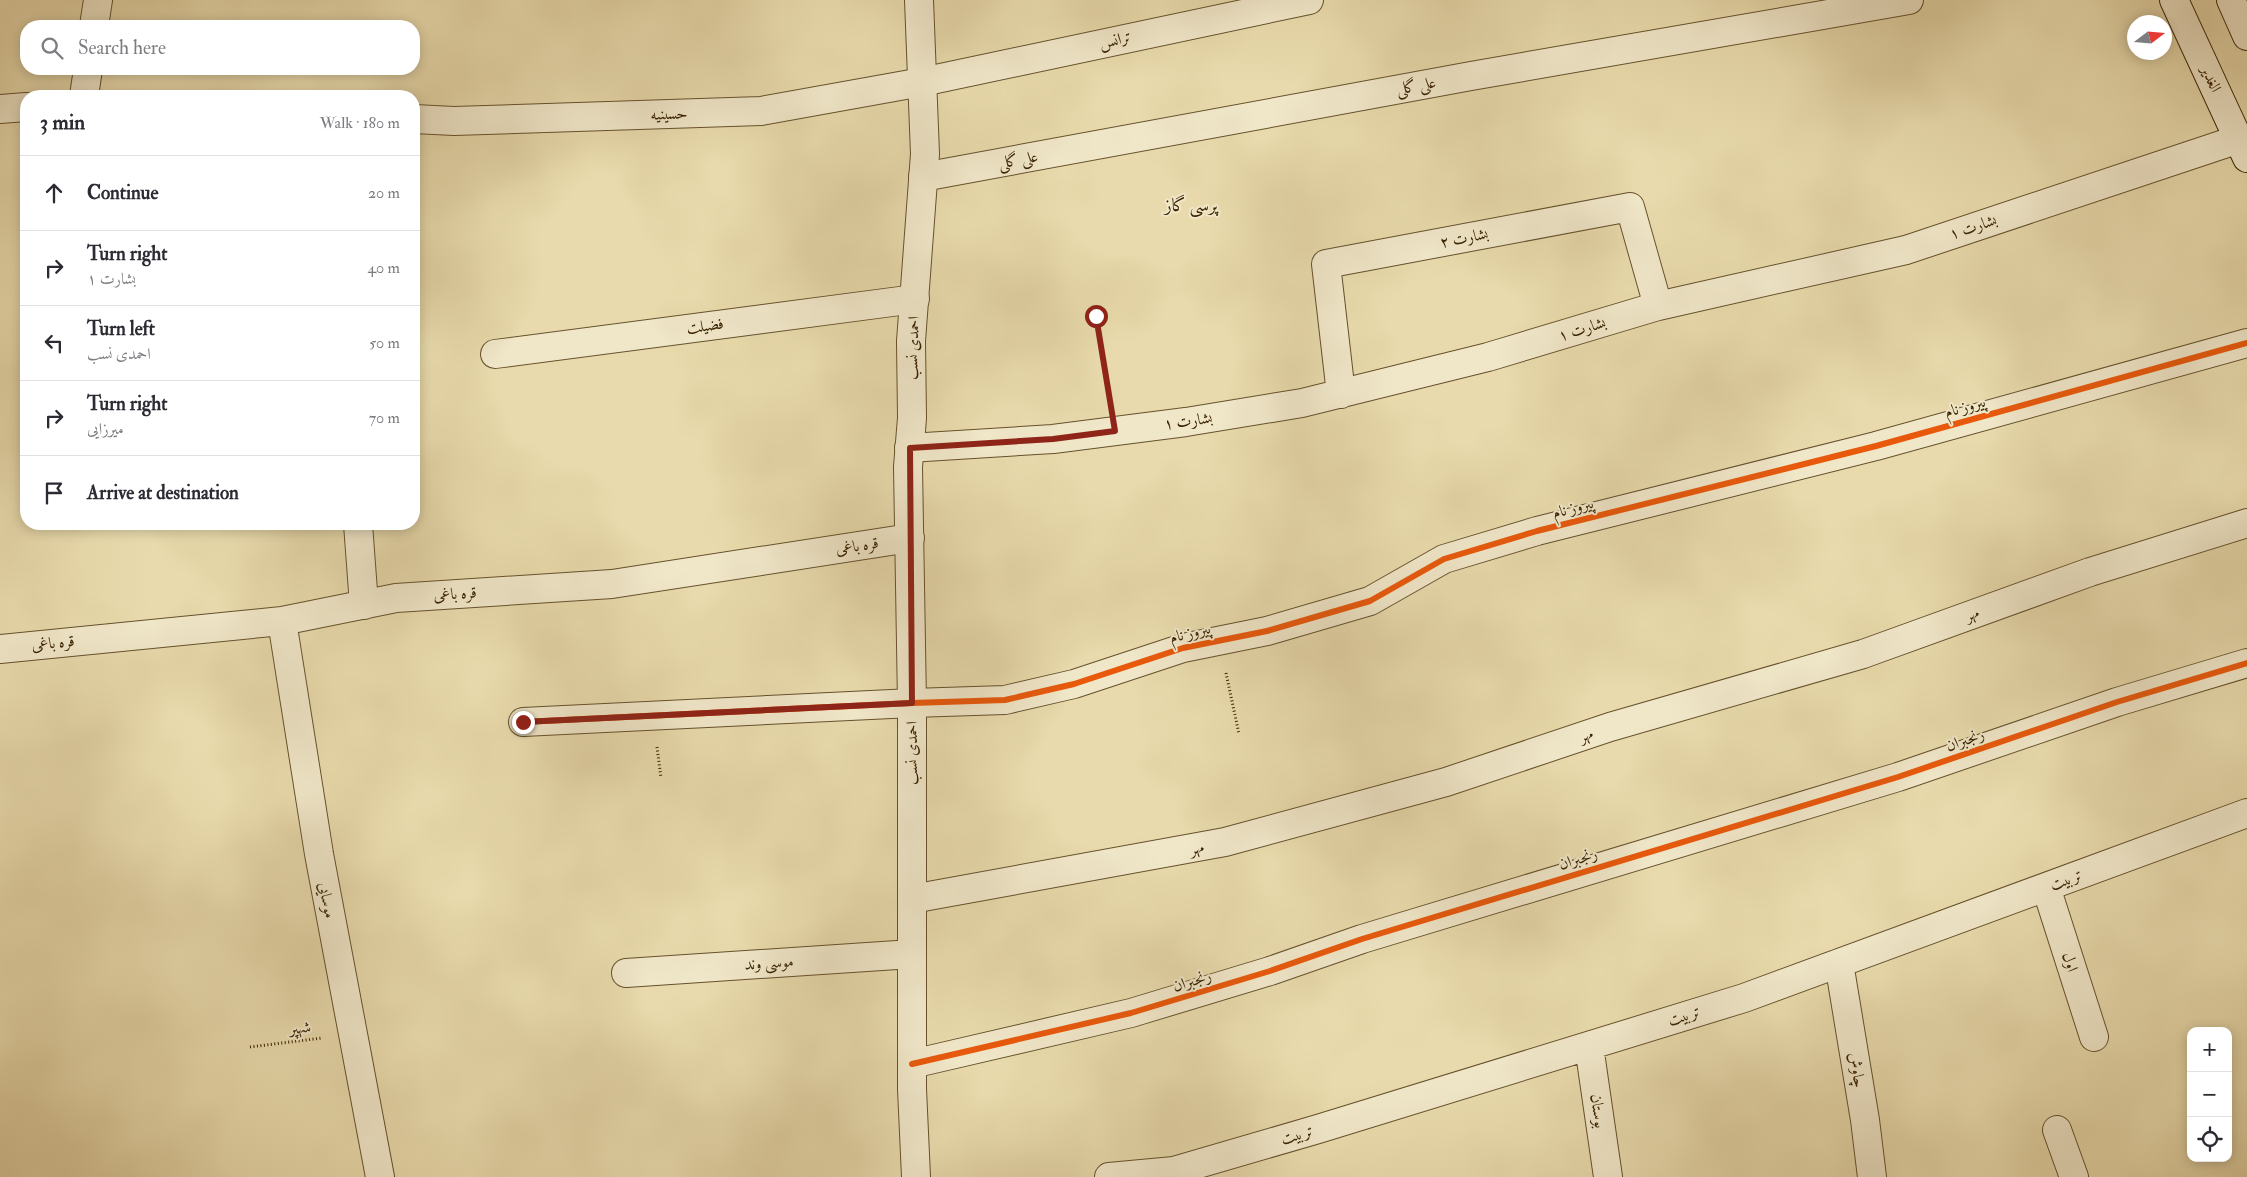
<!DOCTYPE html>
<html lang="en">
<head>
<meta charset="utf-8">
<style>
	:root { --surface:#fff; --page:#f7f7f7; --text:#2b2b33; --muted:#7c7c81; --line:#e1e1e2 }
	body { margin:0; font-family:"IM FELL Double Pica",Amiri,serif; background:var(--page); color:var(--text) }
	.controls { position:absolute; right:15px; bottom:15px; display:grid; overflow:hidden; border-radius:10px; box-shadow:0 2px 12px #0003 }
	.controls button { width:45px; height:45px; display:grid; place-items:center; padding:0; border:0; border-bottom:1px solid var(--line); background:var(--surface); color:var(--text); font:25px sans-serif }
	.compass { position:absolute; left:2127px; top:15px; width:45px; height:45px; border-radius:50%; background:var(--surface); box-shadow:0 2px 12px #0003; rotate:74deg }
	.stop { position:absolute; width:15px; height:15px; margin:-11px; border:4px solid #8f2418; border-radius:50%; background:#fff }
	.stop.end { background:#8f2418; border-color:#fff; box-shadow:0 1px 5px #0008 }
	.list { margin:0; padding:0; list-style:none }
	h2 { display:flex; justify-content:space-between; align-items:center; height:65px; margin:0; padding:0 20px; font-size:21px }
	h2 small { font-size:16px; font-weight:400; color:var(--muted) }
	.list li { display:grid; grid-template-columns:32px 1fr auto; gap:15px; align-items:center; box-sizing:border-box; height:75px; padding:0 20px; border-top:1px solid var(--line) }
	.list b { display:block; font-size:19px; white-space:nowrap }
	.list p { margin:0; font-size:16px; white-space:nowrap; color:var(--muted) }
	.list em { font-size:16px; font-style:normal; color:var(--muted) }
	.icon { flex:none; width:28px; height:28px; fill:none; stroke:currentColor; stroke-width:2; stroke-linecap:round; stroke-linejoin:round }
	.map { position:relative; flex:none; width:2247px; height:1177px; overflow:hidden }
	.search { position:absolute; background:var(--surface); box-shadow:0 2px 12px #0003; left:20px; top:20px; width:400px; height:55px; display:flex; align-items:center; gap:12px; box-sizing:border-box; padding:0 18px; border-radius:20px; color:var(--muted); font-size:19px }
	.panel { position:absolute; background:var(--surface); box-shadow:0 2px 12px #0003; left:20px; top:90px; width:400px; height:440px; border-radius:20px }
	.map>svg:first-child { display:block }
	.lines { fill:none; stroke-linecap:round; stroke-linejoin:round }
	.minor-casing { stroke:#66512c; stroke-width:30 }
	.tertiary-casing { stroke:#66512c; stroke-width:30 }
	.secondary-casing { stroke:#3a2302; stroke-width:30 }
	.path { stroke:#3a2302; stroke-width:3; stroke-dasharray:1 2.5; stroke-linecap:butt }
	.minor { stroke:#f0e7c9; stroke-width:28 }
	.tertiary { stroke:#f0e7c9; stroke-width:28 }
	.secondary { stroke:#f0e7c9; stroke-width:28 }
	.cycleway-casing { stroke:#f0e7c9; stroke-width:9 }
	.cycleway { stroke:#e8590c; stroke-width:6 }
	.route { stroke:#8f2418; stroke-width:6 }
	.labels { text-anchor:middle; dominant-baseline:central; stroke-width:4; stroke-linejoin:round; paint-order:stroke }
	.street-label { font-size:16px; fill:#3a2302; stroke:#f0e7c9 }
	.neighbourhood-label { font-size:18px; fill:#3a2302; stroke:#f0e7c9 }
</style>
</head>
<body>
<div class="map">
<svg width="2247" height="1177" viewBox="0 0 2247 1177">
	<rect width="100%" height="100%" fill="#e8daac"/>
	<filter id="stains"><feTurbulence type="fractalNoise" baseFrequency=".004" numOctaves="4"/><feColorMatrix values="0 0 0 0 .2 0 0 0 0 .09 0 0 0 0 .02 0 0 0 .5 -.17"/></filter>
	<radialGradient id="worn" r=".72"><stop offset=".6" stop-color="#630" stop-opacity="0"/><stop offset="1" stop-color="#630" stop-opacity=".3"/></radialGradient>
	<g class="lines">
		<defs>
			<path id="minor" d="M94 26 98 0
				M84 96 88 69
				M0 109 26 107
				M414 119 454 121 761 111 922 82 1309 0
				M923 177 1471 76 1909 0
				M495 354 915 299
				M1341 394 1326 264 1630 207 1658 306
				M909 448 1053 439 1186 422 1302 403 1488 357 1658 306 1906 250 2239 139
				M358 524 364 605
				M282 621 319 854 380 1177
				M0 649 282 621 396 598 612 584 910 538
				M523 722 912 703 1005 700 1074 684 1183 648 1267 631 1370 601 1444 559 1537 531 1876 446 2247 343
				M2046 887 2094 1037
				M912 899 1225 842 1446 782 1610 727 1863 654 2090 572 2247 523
				M1839 963 1865 1120 1872 1177
				M626 973 912 954
				M1589 1046 1608 1177
				M912 1064 1131 1013 1270 971 1362 939 1898 777 2117 702 2247 663
				M2057 1130 2074 1177
				M1109 1177 1174 1171 1318 1129 1744 998 2247 813"/>
			<path id="tertiary" d="M916 1177 912 1089V703L908 467 912 418 911 341 925 154 919 0"/>
			<path id="secondary" d="M2174 0 2247 158
				M2231 0 2247 36"/>
		</defs>
		<!-- minor casing -->
		<use href="#minor" class="minor-casing"/>
		<!-- tertiary casing -->
		<use href="#tertiary" class="tertiary-casing"/>
		<!-- secondary casing -->
		<use href="#secondary" class="secondary-casing"/>
		<!-- path -->
		<path class="path" d="M1096 315 1110 400
			M1226 673 1239 734
			M657 747 661 778
			M250 1047 322 1038"/>
		<!-- minor -->
		<use href="#minor" class="minor"/>
		<!-- tertiary -->
		<use href="#tertiary" class="tertiary"/>
		<!-- secondary -->
		<use href="#secondary" class="secondary"/>
		<defs>
			<path id="cycleway" d="M523 722 912 703 1005 700 1074 684 1183 648 1267 631 1370 601 1444 559 1537 531 1876 446 2247 343
				M912 1064 1131 1013 1270 971 1362 939 1898 777 2117 702 2247 663"/>
		</defs>
		<!-- cycleway casing -->
		<use href="#cycleway" class="cycleway-casing"/>
		<!-- cycleway -->
		<use href="#cycleway" class="cycleway"/>
	</g>
	<g class="lines">
		<!-- route -->
		<path class="route" d="M523 722 912 703 910 448 1053 439 1115 431 1096 316"/>
	</g>
	<g class="labels">
		<!-- street labels -->
		<g class="street-label">
			<text transform="translate(1115 40) rotate(-12)">ترانس</text>
			<text transform="translate(2211 79) rotate(65)">الغدیر</text>
			<text transform="translate(1416 86) rotate(-11)">علی گلی</text>
			<text transform="translate(669 114) rotate(-2)">حسینیه</text>
			<text transform="translate(1018 160) rotate(-11)">علی گلی</text>
			<text transform="translate(1973 227) rotate(-18)">بشارت ۱</text>
			<text transform="translate(1464 238) rotate(-11)">بشارت ۲</text>
			<text transform="translate(705 326) rotate(-8)">فضیلت</text>
			<text transform="translate(1582 329) rotate(-17)">بشارت ۱</text>
			<text transform="translate(913 348) rotate(-88)">احمدی نسب</text>
			<text transform="translate(1965 407) rotate(-16)">پیروز نام</text>
			<text transform="translate(1188 421) rotate(-8)">بشارت ۱</text>
			<text transform="translate(1573 508) rotate(-15)">پیروز نام</text>
			<text transform="translate(857 546) rotate(-9)">قره باغی</text>
			<text transform="translate(455 594) rotate(-4)">قره باغی</text>
			<text transform="translate(1972 614) rotate(-20)">مهر</text>
			<text transform="translate(1190 633) rotate(-14)">پیروز نام</text>
			<text transform="translate(53 643) rotate(-6)">قره باغی</text>
			<text transform="translate(1586 735) rotate(-20)">مهر</text>
			<text transform="translate(1965 740) rotate(-19)">رنجبران</text>
			<text transform="translate(912 753) rotate(-90)">احمدی نسب</text>
			<text transform="translate(1197 848) rotate(-10)">مهر</text>
			<text transform="translate(1578 859) rotate(-17)">رنجبران</text>
			<text transform="translate(2066 880) rotate(-20)">تربیت</text>
			<text transform="translate(327 900) rotate(79)">موسایی</text>
			<text transform="translate(2070 962) rotate(72)">اول</text>
			<text transform="translate(769 963) rotate(-4)">موسی وند</text>
			<text transform="translate(1192 981) rotate(-17)">رنجبران</text>
			<text transform="translate(1684 1016) rotate(-17)">تربیت</text>
			<text transform="translate(300 1028) rotate(-7)">شهپر</text>
			<text transform="translate(1857 1070) rotate(81)">چاوش</text>
			<text transform="translate(1598 1111) rotate(82)">بوستان</text>
			<text transform="translate(1297 1135) rotate(-16)">تربیت</text>
		</g>
		<!-- neighbourhood labels -->
		<g class="neighbourhood-label">
			<text x="1191" y="205">پرسی گاز</text>
		</g>
	</g>
	<rect width="100%" height="100%" filter="url(#stains)"/>
	<rect width="100%" height="100%" fill="url(#worn)"/>
</svg>
<div class="controls">
<button>+</button>
<button>−</button>
<button><svg class="icon" aria-label="locate" viewBox="0 0 24 24"><circle cx="12" cy="12" r="6"/><path d="M12 2v4M12 18v4M2 12h4M18 12h4"/></svg></button>
</div>
<svg class="compass" viewBox="-18 -18 36 36"><path d="M0-13l5 13h-10z" fill="#e53935"/><path d="M0 13l5-13h-10z" fill="#7c7c81"/></svg>
<div class="stop" style="left:1096px;top:316px"></div>
<div class="stop end" style="left:523px;top:722px"></div>
<div class="search"><svg class="icon" aria-label="search" viewBox="0 0 24 24"><circle cx="10" cy="10" r="6"/><path d="M15 15l6 6"/></svg>Search here</div>
<section class="panel">
<h2>3 min<small>Walk · 180 m</small></h2>
<ul class="list">
<li><svg class="icon" aria-label="ahead" viewBox="0 0 24 24"><path d="M12 20V5M6 11l6-6 6 6"/></svg><div><b>Continue</b></div><em>20 m</em></li>
<li><svg class="icon" aria-label="right" viewBox="0 0 24 24"><path d="M7 20v-9h11M14 6l5 5-5 5"/></svg><div><b>Turn right</b><p>بشارت ۱</p></div><em>40 m</em></li>
<li><svg class="icon" aria-label="left" viewBox="0 0 24 24"><path d="M17 20v-9H6M10 6l-5 5 5 5"/></svg><div><b>Turn left</b><p>احمدی نسب</p></div><em>50 m</em></li>
<li><svg class="icon" aria-label="right" viewBox="0 0 24 24"><path d="M7 20v-9h11M14 6l5 5-5 5"/></svg><div><b>Turn right</b><p>میرزایی</p></div><em>70 m</em></li>
<li><svg class="icon" aria-label="arrive" viewBox="0 0 24 24"><path d="M6 21V4h12l-3 4 3 4H6"/></svg><div><b>Arrive at destination</b></div></li>
</ul>
</section>
</div>
</body>
</html>
